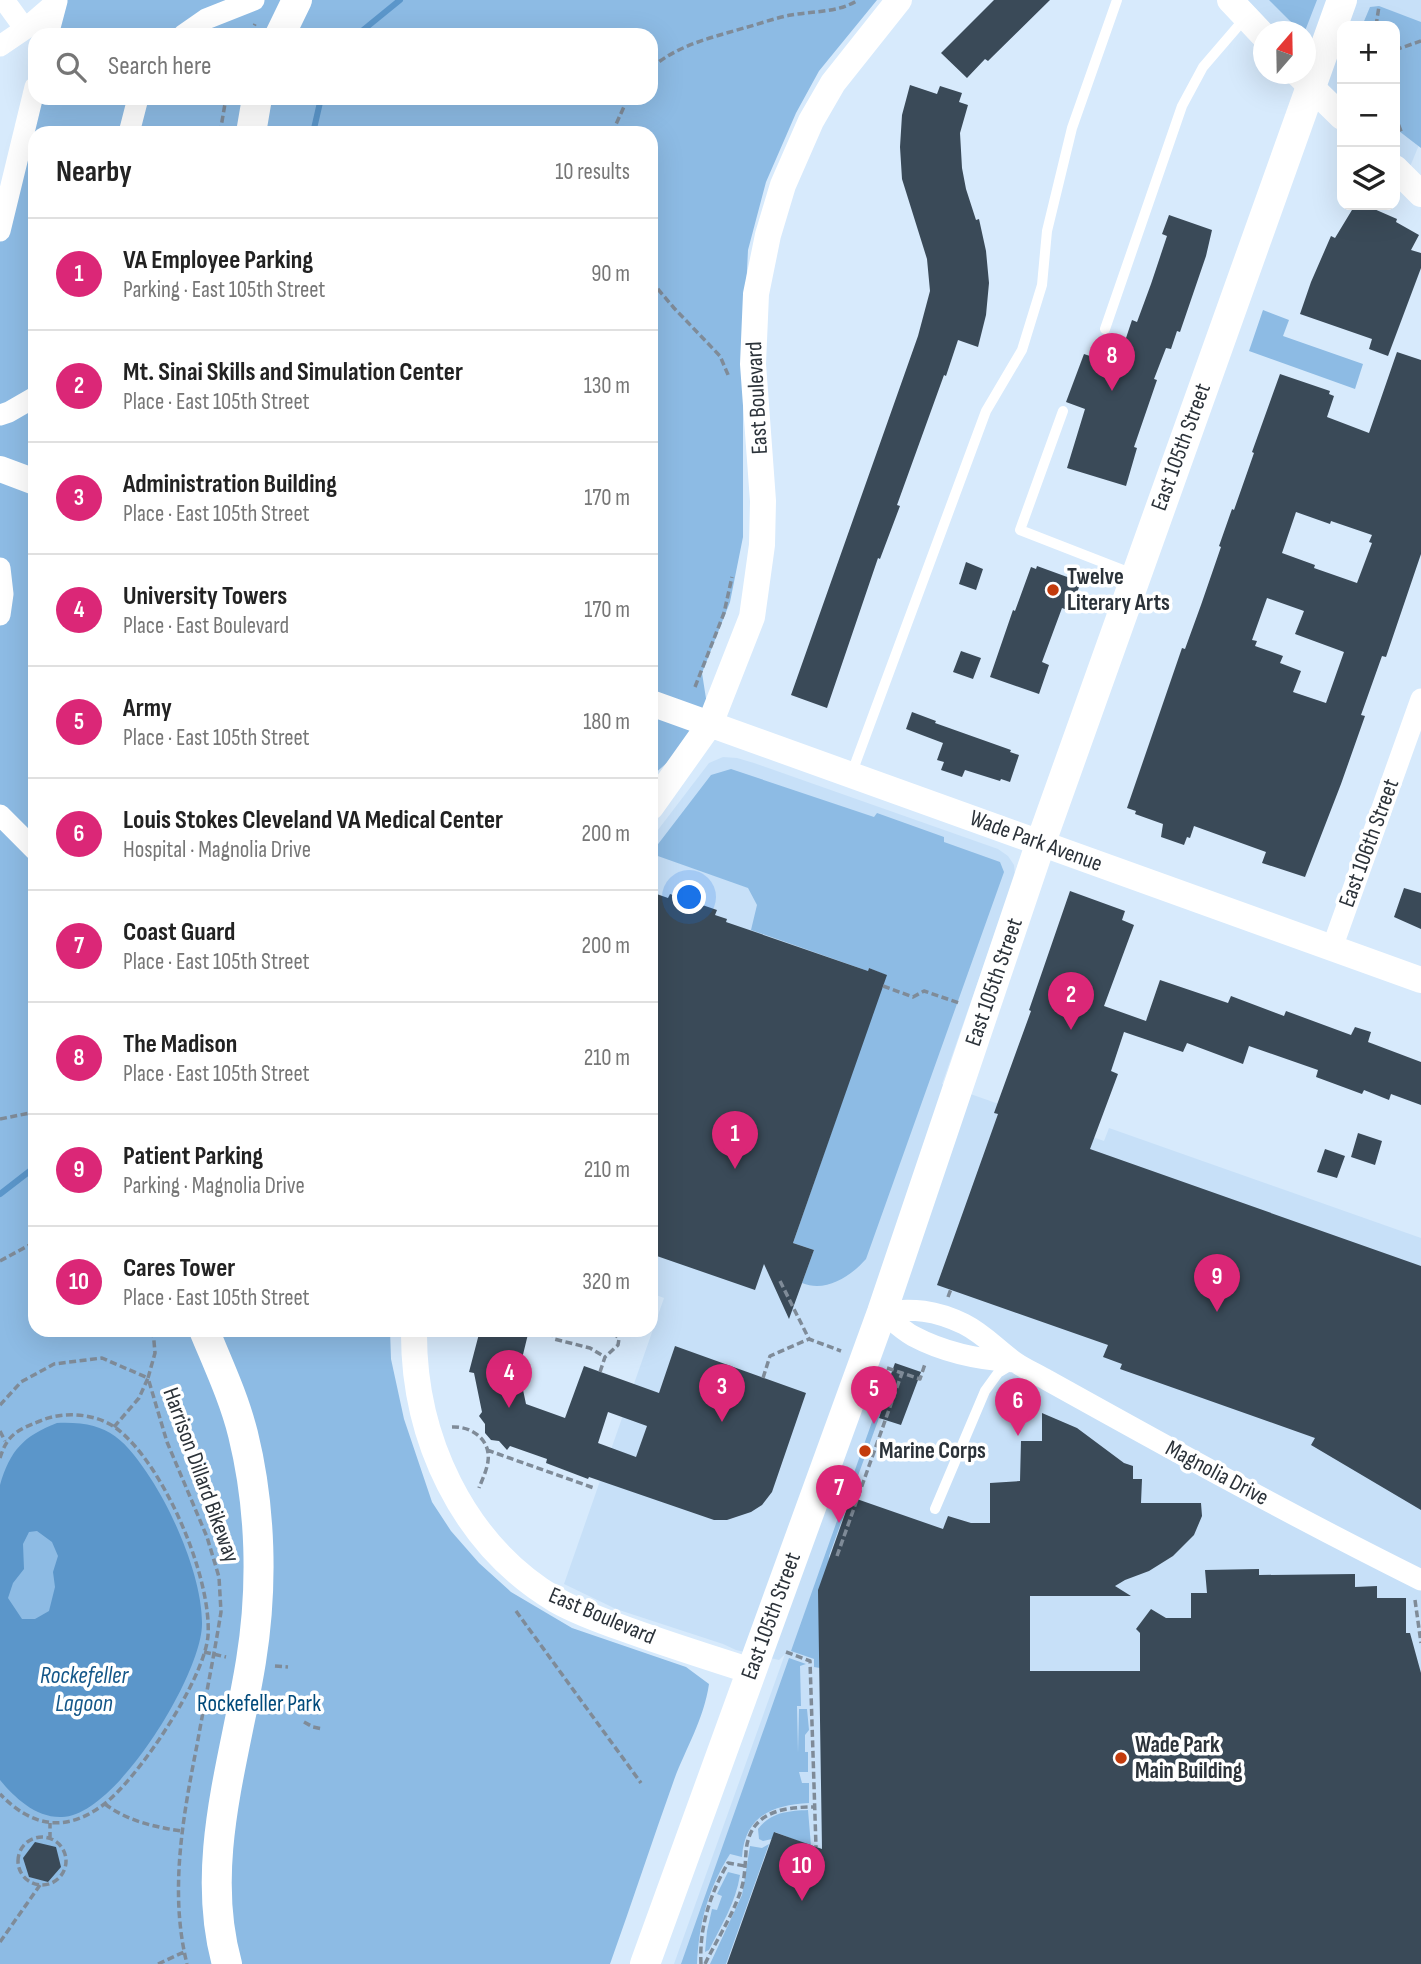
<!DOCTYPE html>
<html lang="en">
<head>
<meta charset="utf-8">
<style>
	:root { --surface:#fff; --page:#f6f6f6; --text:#222; --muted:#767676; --line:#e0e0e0; --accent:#db2777 }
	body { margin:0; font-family:"Sofia Sans Condensed",sans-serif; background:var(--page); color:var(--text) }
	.controls { position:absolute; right:21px; top:21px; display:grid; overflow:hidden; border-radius:14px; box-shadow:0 7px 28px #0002 }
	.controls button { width:63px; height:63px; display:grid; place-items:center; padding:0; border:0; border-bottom:2px solid var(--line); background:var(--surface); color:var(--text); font:35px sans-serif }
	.compass { position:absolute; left:1253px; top:21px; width:63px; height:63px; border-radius:50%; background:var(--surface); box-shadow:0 7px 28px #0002; rotate:20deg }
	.you { position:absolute; left:690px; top:898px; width:24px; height:24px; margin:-18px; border:5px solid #fff; border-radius:50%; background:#1a73e8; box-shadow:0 0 0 10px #1a73e833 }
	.badge { display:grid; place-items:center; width:46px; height:46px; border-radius:50%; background:var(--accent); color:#fff; font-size:23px; font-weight:700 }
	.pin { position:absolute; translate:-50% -58px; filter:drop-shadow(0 2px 4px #0008) }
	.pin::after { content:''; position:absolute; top:37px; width:24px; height:21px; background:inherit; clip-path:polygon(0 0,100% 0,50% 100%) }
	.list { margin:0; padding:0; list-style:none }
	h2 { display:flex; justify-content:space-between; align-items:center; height:91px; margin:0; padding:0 28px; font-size:30px }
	h2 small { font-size:23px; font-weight:400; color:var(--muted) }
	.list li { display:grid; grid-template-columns:46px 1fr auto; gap:21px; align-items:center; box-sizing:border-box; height:112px; padding:0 28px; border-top:2px solid var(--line) }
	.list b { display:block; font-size:26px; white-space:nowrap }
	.list p { margin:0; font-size:23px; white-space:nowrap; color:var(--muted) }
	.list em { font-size:23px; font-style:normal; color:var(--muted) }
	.icon { flex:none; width:38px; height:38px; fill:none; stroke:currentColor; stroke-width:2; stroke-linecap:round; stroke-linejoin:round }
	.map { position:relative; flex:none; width:1421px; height:1964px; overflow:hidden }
	.search { position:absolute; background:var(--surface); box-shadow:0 7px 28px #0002; left:28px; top:28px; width:630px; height:77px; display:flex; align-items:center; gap:18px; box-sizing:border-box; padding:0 24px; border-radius:21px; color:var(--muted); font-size:26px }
	.panel { position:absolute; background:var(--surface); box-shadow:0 7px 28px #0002; left:28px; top:126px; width:630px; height:1211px; border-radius:21px }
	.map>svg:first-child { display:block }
	.built { fill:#c7e0f8 }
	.green { fill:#8dbbe4 }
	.water { fill:#5b96ca; fill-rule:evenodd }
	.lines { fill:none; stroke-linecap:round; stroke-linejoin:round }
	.stream { stroke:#5b96ca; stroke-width:6 }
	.building { fill:#3a4a58; fill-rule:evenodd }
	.path { stroke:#7f8b98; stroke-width:3.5; stroke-dasharray:7 3.5; stroke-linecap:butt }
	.service { stroke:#fff; stroke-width:10 }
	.minor { stroke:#fff; stroke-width:21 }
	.tertiary { stroke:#fff; stroke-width:26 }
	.secondary { stroke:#fff; stroke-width:30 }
	.poi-dot { fill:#c33b0c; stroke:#fff; stroke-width:2.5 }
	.labels { text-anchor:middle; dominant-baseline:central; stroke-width:7; stroke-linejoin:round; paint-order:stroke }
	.street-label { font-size:23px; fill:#2b3239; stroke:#fff }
	.poi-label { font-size:23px; font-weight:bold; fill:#2b3239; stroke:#fff; text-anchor:start }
	.park-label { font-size:23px; fill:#004a7b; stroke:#fff }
	.water-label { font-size:24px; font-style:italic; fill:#145789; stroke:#fff }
</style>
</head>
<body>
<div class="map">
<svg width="1421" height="1964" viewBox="0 0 1421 1964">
	<rect width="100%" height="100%" fill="#d7eafc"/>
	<!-- built -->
	<path class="built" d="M1230 0H1421V140L1405 179 1395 168V26H1342V117L1306 74V32H1264Z
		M723 757 737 758 754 763 998 849 1008 856 1014 865 1015 876 942 1084 1104 1141 1109 1128 1421 1238V1964H674L785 1654 779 1660 736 1650 723 1644 616 1609 564 1584 664 1298 651 1293V839L709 763Z"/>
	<!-- green -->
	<path class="green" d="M59 0H877L819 71 796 113 766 182 748 250 743 354V537L730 602 702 673 710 724 651 777V133H35V1330H390L391 1359 404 1419 432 1502 451 1531 479 1563 511 1592 572 1628 686 1667 709 1684C704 1719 686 1748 674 1780 652 1841 632 1903 610 1964H0V241L35 98H651V35H48Z
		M1269 0H1317L1305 31H1300Z
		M1379 6 1421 22V148L1395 128V26H1362L1370 7Z
		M1263 310 1289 320 1283 336 1363 364 1355 389 1249 351Z
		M731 769 874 817 877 813 944 837V842L1000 862 1004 872 866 1259C851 1276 826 1293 802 1283L814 1250 793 1243 886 975 869 968 868 971 751 930 757 905 748 888 655 855 652 852 711 775Z
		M879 1402 884 1404 829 1556 820 1668 814 1667V1659L791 1651Z
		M789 1658 806 1664 800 1666 801 1706H797L798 1753 799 1709H807L809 1730 805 1735V1752H808V1772H799L802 1783H809V1803C772 1805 745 1816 742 1857L730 1854C708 1889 699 1923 697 1964H681Z
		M808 1810 811 1846 775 1832 772 1839 763 1841 759 1839 758 1829C771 1812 788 1811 808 1810Z
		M769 1844 726 1964H710L742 1895 750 1846 762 1848Z
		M728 1872 740 1875C736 1902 721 1926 709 1950L705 1952 707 1931 712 1909 717 1910 722 1896 717 1894Z"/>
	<!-- water -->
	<path class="water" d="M57 1423C108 1421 124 1438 151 1479 175 1516 202 1579 202 1623 203 1673 116 1816 62 1817 36 1818 15 1798 0 1780V1485C10 1451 23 1436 57 1423ZM37 1531 52 1542 58 1556 53 1572 55 1587 49 1611 35 1619H22L8 1598 13 1583 24 1569 23 1544 29 1532Z"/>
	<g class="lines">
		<!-- stream -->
		<path class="stream" d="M357 35 400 0
			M313 133 321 98
			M0 1194 35 1167"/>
	</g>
	<!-- building -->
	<path class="building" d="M994 0H1050L988 61 985 59 967 78 941 53Z
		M910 85 937 94 940 86 962 93 959 102 968 105 960 133 962 168 966 189 976 220 979 219 986 251 989 283 986 315 978 347 958 340 946 376 944 375 897 505 900 506 880 559 878 558 827 708 791 695 918 336 930 291 927 259 902 179 900 147 902 115Z
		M1355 205H1365L1397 219 1396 222 1419 235 1411 250 1421 253V268L1388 356 1369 349 1372 339 1300 314 1311 282 1331 236 1335 238Z
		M1169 215 1212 230 1206 256 1180 332 1177 331 1171 349 1166 348 1154 379 1157 380 1134 447 1137 448 1126 486 1067 468 1085 409 1066 402 1084 354 1117 365 1132 320 1137 322 1151 284 1167 236 1162 234Z
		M1397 352 1421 360V554L1386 657 1382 656 1361 715 1365 716 1341 784 1305 877 1262 863 1266 852 1194 826 1190 838 1187 837 1184 845 1161 837 1163 824 1135 814 1136 811 1127 808 1182 648 1185 649 1201 605 1221 547 1219 546 1232 509 1234 510 1254 453 1252 452 1280 374 1330 391 1329 394 1334 396 1327 417 1369 433ZM1296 512 1330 524 1331 521 1372 535 1369 542 1372 543 1357 583 1314 568 1315 565 1282 553ZM1267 598 1304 611 1295 634 1344 652 1326 703 1293 692 1301 671 1280 663 1283 656 1255 646 1257 641 1252 640Z
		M966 562 983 569 976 590 959 584Z
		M1037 566 1081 582 1070 611 1062 608 1042 662 1049 665 1039 694 990 677 1013 610 1015 611 1031 567 1036 569Z
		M961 651 981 658 973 679 953 672Z
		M912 712 936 721 935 723 1011 750 1010 752 1019 755 1010 782 1001 779 1000 781 965 770 962 777 941 770 944 762 937 760 943 743 906 729Z
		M1404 888 1421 893V929L1394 917Z
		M1070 891 1125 911 1122 920 1134 925 1104 1006 1146 1021 1160 980 1228 1003 1231 996 1284 1016 1286 1011 1351 1035 1355 1027 1371 1032 1368 1042 1421 1062V1105L1391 1094 1389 1100 1364 1090 1362 1094 1316 1077 1318 1070 1249 1046 1243 1064 1187 1043 1183 1052 1124 1032 1111 1071 1118 1074 1090 1149 1421 1266V1510L1311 1445 1315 1438 1120 1369 1122 1364 1103 1357 1108 1345 937 1285 998 1114 994 1113 1031 1011 1029 1010Z
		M651 892 668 898 670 894 717 910 715 915 727 919 726 922 868 971 869 968 887 975 793 1243 814 1250 789 1319 764 1264 755 1290 651 1254Z
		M1358 1133 1382 1141 1375 1165 1351 1157Z
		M1325 1149 1345 1156 1337 1178 1317 1172Z
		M480 1330H529L519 1371 526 1404 565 1418 584 1366 659 1393 675 1346 806 1393 772 1492 762 1505 751 1512 727 1520H714L589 1477 588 1479 546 1463 547 1459 510 1446 507 1450 499 1441 491 1440 485 1433V1424L479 1416 482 1412 474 1373 469 1372ZM608 1412 647 1426 636 1457 598 1443Z
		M895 1363 921 1372 901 1425 879 1418 884 1403 881 1402Z
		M1042 1413 1077 1428 1124 1463 1133 1466V1479H1142L1141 1503H1201L1202 1516 1194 1535 1173 1556 1149 1571 1125 1580 1115 1586 1131 1596H1030V1671H1140V1633L1136 1629 1151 1609 1166 1618H1191V1593H1207L1205 1570 1259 1569V1575L1355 1574V1587L1377 1586V1598H1406V1633H1410L1421 1673V1964H727L774 1832 822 1849 818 1590 851 1497 943 1529 948 1516 971 1523H990V1483L1020 1481 1021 1441H1042Z
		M35 1842 56 1847 61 1867 48 1882 29 1877 23 1858Z"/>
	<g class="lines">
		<!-- path -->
		<path class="path" d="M1376 26 1379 6
			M250 35 255 24
			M1395 50 1421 41
			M651 68C678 45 710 38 744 28 759 24 775 18 791 15 813 11 838 13 858 0
			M1395 115 1402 134
			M220 133 226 98
			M612 133 628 98
			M651 281 674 308 720 356 729 377
			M695 687 724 613 732 577
			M883 986 913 997 924 991 959 1003
			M0 1119 35 1112
			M0 1261 35 1242
			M780 1281 809 1339 841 1351
			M948 1297 951 1289
			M153 1330 155 1353 148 1378 167 1442 207 1537 219 1577 221 1612C214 1656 205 1700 197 1745 183 1816 169 1892 187 1964
			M552 1330 554 1339 590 1348 605 1357
			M887 1368 902 1373
			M600 1372 605 1357 618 1345 619 1339 615 1334 604 1330
			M763 1378 770 1356 809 1339
			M0 1405 21 1382 54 1364 102 1358 148 1378 139 1398 114 1427
			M452 1427C472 1426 491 1440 488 1461 487 1470 482 1480 479 1488
			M0 1431 5 1441
			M487 1450 594 1488
			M0 1458C7 1435 17 1430 40 1421 63 1411 95 1413 116 1428 164 1464 212 1578 208 1636 204 1680 138 1779 103 1805 65 1833 32 1827 0 1794
			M837 1556 902 1373 920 1379 925 1364
			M1415 1600 1421 1643
			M516 1611 641 1783
			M204 1652 226 1657
			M786 1652 810 1661 816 1847
			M275 1666 288 1667
			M304 1722 313 1727 323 1729
			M105 1804C127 1821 155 1827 181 1831
			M18 1861a24 24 0 1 1 48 0a24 24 0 1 1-48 0Z
			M50 1839V1823
			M0 1942 40 1885
			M158 1964 184 1952
			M701 1964C699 1928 710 1894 728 1863L745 1866
			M705 1964C717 1939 732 1917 741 1890 745 1878 745 1865 746 1852 749 1812 782 1807 814 1807"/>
		<!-- service -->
		<path class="service" d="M1105 329 1182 106 1203 67 1246 17
			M1063 411 1020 530 1133 574
			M851 775 986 411 1022 350 1042 285 1047 231 1072 128 1117 0
			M935 1509 985 1391 998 1373 1013 1364"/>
		<!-- minor -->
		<path class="minor" d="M4 0 25 29
			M48 35 57 1
			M183 35 206 19 254 0
			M0 46 25 29 55 3
			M129 133 138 98
			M0 231 35 87
			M0 415 9 412 35 397
			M0 568 3 594 0 615
			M0 815 35 850
			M1332 948 1421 699
			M882 1312C913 1308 935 1310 964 1324 984 1334 998 1350 1015 1362 1025 1369 1037 1374 1047 1380 1171 1449 1294 1517 1421 1580
			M882 1312C892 1320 902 1330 913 1336 943 1352 981 1360 1015 1362"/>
		<!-- tertiary -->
		<path class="tertiary" d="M1230 0 1264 36
			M1298 74 1342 117
			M1395 168 1421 194
			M0 469 35 482
			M651 703 1421 980
			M651 807 710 724 752 617 762 545 763 501 753 364 756 294 768 235 783 185 811 121 833 83 899 0
			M414 1330C413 1437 462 1544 556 1600 577 1612 602 1621 625 1629 666 1644 708 1657 751 1671"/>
		<!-- secondary -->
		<path class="secondary" d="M280 35 297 0
			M251 133 257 98
			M204 1330C218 1364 234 1398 243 1434 261 1507 263 1587 251 1661 235 1761 199 1863 227 1964
			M645 1964 882 1312 1041 842 1342 0"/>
	</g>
	<!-- markers -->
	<g class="poi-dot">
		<circle cx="1053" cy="590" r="7"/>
		<circle cx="865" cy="1451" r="7"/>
		<circle cx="1121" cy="1758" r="7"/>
	</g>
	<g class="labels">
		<!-- street labels -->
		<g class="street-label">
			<text transform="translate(757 398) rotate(-93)">East Boulevard</text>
			<text transform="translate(1181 447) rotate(-70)">East 105th Street</text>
			<text transform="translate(1036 841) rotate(20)">Wade Park Avenue</text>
			<text transform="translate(1369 843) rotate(-70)">East 106th Street</text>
			<text transform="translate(994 982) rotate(-71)">East 105th Street</text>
			<text transform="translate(1217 1473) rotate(28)">Magnolia Drive</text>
			<text transform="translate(201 1475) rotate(70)">Harrison Dillard Bikeway</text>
			<text transform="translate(602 1616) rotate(23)">East Boulevard</text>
			<text transform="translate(771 1616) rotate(-70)">East 105th Street</text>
		</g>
		<!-- poi labels -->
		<g class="poi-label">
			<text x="1067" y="577">Twelve<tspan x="1067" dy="26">Literary Arts</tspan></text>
			<text x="879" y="1451">Marine Corps</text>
			<text x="1135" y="1745">Wade Park<tspan x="1135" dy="26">Main Building</tspan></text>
		</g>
		<!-- park labels -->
		<g class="park-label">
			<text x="259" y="1704">Rockefeller Park</text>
		</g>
		<!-- water labels -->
		<g class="water-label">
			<text x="84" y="1675">Rockefeller<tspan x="84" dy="28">Lagoon</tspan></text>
		</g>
	</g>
</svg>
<div class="controls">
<button>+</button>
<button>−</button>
<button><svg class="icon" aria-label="layers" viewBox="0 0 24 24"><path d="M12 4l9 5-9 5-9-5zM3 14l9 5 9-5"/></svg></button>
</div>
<svg class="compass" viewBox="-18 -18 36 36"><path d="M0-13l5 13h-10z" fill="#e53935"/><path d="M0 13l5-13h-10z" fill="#767676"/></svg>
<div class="you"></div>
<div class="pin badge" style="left:735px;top:1169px">1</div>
<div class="pin badge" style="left:1071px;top:1030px">2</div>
<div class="pin badge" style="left:722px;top:1422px">3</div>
<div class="pin badge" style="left:509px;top:1408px">4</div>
<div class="pin badge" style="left:874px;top:1424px">5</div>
<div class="pin badge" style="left:1018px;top:1436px">6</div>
<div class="pin badge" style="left:839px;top:1523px">7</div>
<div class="pin badge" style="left:1112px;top:391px">8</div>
<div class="pin badge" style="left:1217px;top:1312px">9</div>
<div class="pin badge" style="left:802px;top:1901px">10</div>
<div class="search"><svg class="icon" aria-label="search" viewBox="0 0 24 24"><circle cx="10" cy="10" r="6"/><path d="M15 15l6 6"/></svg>Search here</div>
<section class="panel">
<h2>Nearby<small>10 results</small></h2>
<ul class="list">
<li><span class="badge">1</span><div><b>VA Employee Parking</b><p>Parking · East 105th Street</p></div><em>90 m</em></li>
<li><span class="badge">2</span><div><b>Mt. Sinai Skills and Simulation Center</b><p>Place · East 105th Street</p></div><em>130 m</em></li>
<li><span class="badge">3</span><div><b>Administration Building</b><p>Place · East 105th Street</p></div><em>170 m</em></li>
<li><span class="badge">4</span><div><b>University Towers</b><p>Place · East Boulevard</p></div><em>170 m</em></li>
<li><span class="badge">5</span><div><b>Army</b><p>Place · East 105th Street</p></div><em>180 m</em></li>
<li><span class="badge">6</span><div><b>Louis Stokes Cleveland VA Medical Center</b><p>Hospital · Magnolia Drive</p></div><em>200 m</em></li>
<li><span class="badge">7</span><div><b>Coast Guard</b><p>Place · East 105th Street</p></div><em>200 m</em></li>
<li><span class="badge">8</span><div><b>The Madison</b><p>Place · East 105th Street</p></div><em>210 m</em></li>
<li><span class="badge">9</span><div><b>Patient Parking</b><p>Parking · Magnolia Drive</p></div><em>210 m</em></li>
<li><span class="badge">10</span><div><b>Cares Tower</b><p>Place · East 105th Street</p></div><em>320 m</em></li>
</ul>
</section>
</div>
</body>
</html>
